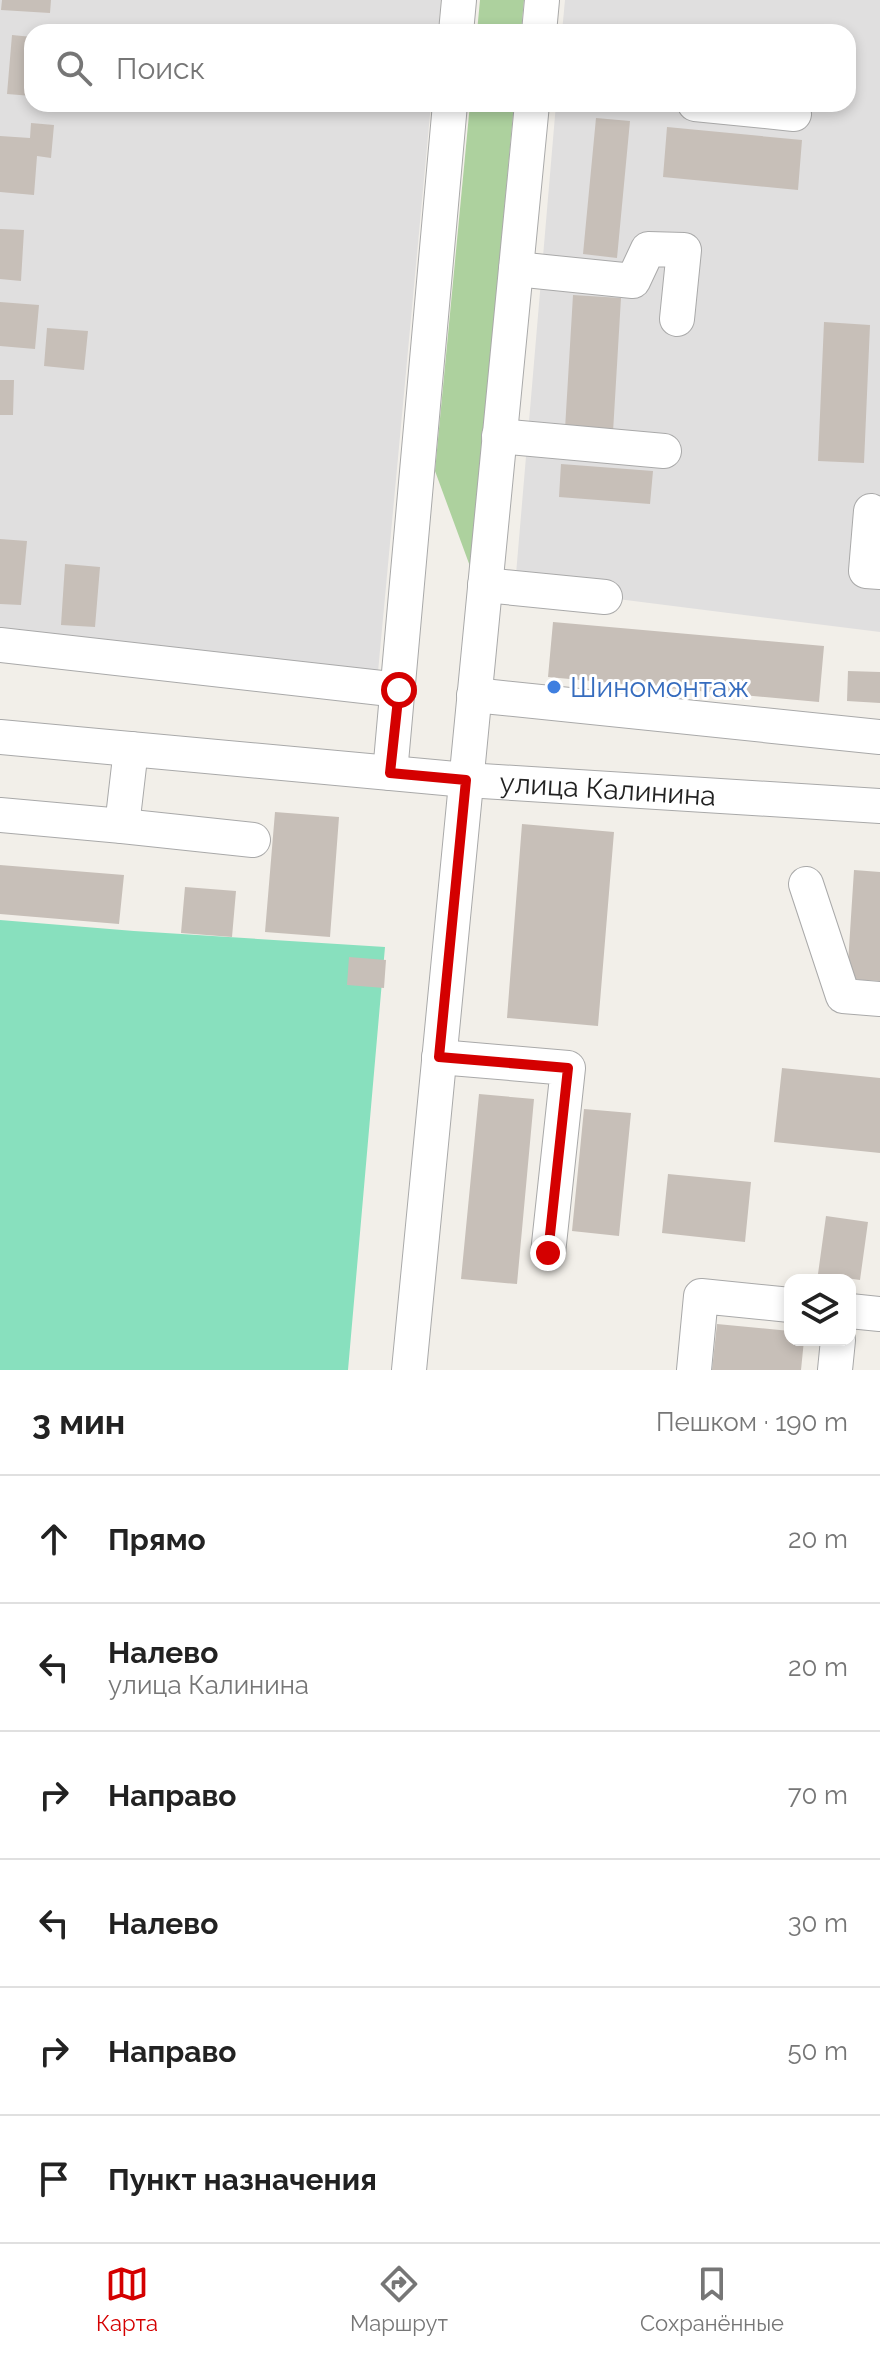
<!DOCTYPE html>
<html lang="ru">
<head>
<meta charset="utf-8">
<style>
	:root { --surface:#fff; --page:#f2f2f2; --text:#222; --muted:#767676; --line:#e0e0e0; --accent:#d40000 }
	body { margin:0; font-family:Raleway,sans-serif; background:var(--page); color:var(--text) }
	.controls { position:absolute; right:24px; bottom:24px; display:grid; overflow:hidden; border-radius:16px; box-shadow:0 4px 12px #0003 }
	.controls button { width:72px; height:72px; display:grid; place-items:center; padding:0; border:0; border-bottom:2px solid var(--line); background:var(--surface); color:var(--text); font:40px sans-serif }
	.stop { position:absolute; width:24px; height:24px; margin:-18px; border:6px solid #d40000; border-radius:50%; background:#fff }
	.stop.end { background:#d40000; border-color:#fff; box-shadow:0 2px 8px #0008 }
	.list { margin:0; padding:0; list-style:none }
	h2 { display:flex; justify-content:space-between; align-items:center; height:104px; margin:0; padding:0 32px; font-size:34px }
	h2 small { font-size:26px; font-weight:400; color:var(--muted) }
	.list li { display:grid; grid-template-columns:52px 1fr auto; gap:24px; align-items:center; box-sizing:border-box; height:128px; padding:0 32px; border-top:2px solid var(--line) }
	.list b { display:block; font-size:30px; white-space:nowrap }
	.list p { margin:0; font-size:26px; white-space:nowrap; color:var(--muted) }
	.list em { font-size:26px; font-style:normal; color:var(--muted) }
	.icon { flex:none; width:44px; height:44px; fill:none; stroke:currentColor; stroke-width:2; stroke-linecap:round; stroke-linejoin:round }
	.map { position:relative; flex:none; width:880px; height:1370px; overflow:hidden }
	.search { position:absolute; background:var(--surface); box-shadow:0 4px 12px #0003; left:24px; right:24px; top:24px; height:88px; display:flex; align-items:center; gap:20px; box-sizing:border-box; padding:0 28px; border-radius:24px; color:var(--muted); font-size:30px }
	.sheet { height:872px; background:var(--surface) }
	nav { display:flex; justify-content:space-around; align-items:center; box-sizing:border-box; height:112px; border-top:2px solid var(--line); background:var(--surface); font-size:22px; color:var(--muted) }
	nav a { display:grid; justify-items:center; gap:4px }
	nav .on { color:var(--accent) }
	.map>svg:first-child { display:block }
	.residential { fill:#e0dfdf }
	.forest { fill:#add19e }
	.pitch { fill:#88e0be }
	.building { fill:#c7bfb8 }
	.lines { fill:none; stroke-linecap:round; stroke-linejoin:round }
	.minor-casing { stroke:#a9a9a9; stroke-width:36 }
	.minor { stroke:#fff; stroke-width:34 }
	.route { stroke:#d40000; stroke-width:10 }
	.shop-dot { fill:#3f7fe0; stroke:#fff; stroke-width:3 }
	.labels { text-anchor:middle; dominant-baseline:central; stroke-width:6; stroke-linejoin:round; paint-order:stroke }
	.shop-label { font-size:28px; fill:#366cbe; stroke:#fff; text-anchor:start }
	.street-label { font-size:28px; fill:#222; stroke:#fff }
</style>
</head>
<body>
<div class="map">
<svg width="880" height="1370" viewBox="0 0 880 1370">
	<rect width="100%" height="100%" fill="#f2efe9"/>
	<!-- residential -->
	<path class="residential" d="M0 0H441L438 32H32V104H431L378 672 0 636Z
		M565 0H880V632L515 586 556 104H848V32H562Z"/>
	<!-- forest -->
	<path class="forest" d="M480 0H524L521 32H477Z
		M470 104H514L471 569 435 471Z"/>
	<!-- pitch -->
	<path class="pitch" d="M0 920 134 931 385 947 348 1370H0Z"/>
	<!-- building -->
	<path class="building" d="M2 0H51L50 13 1 10Z
		M12 35 32 37V96L7 94Z
		M596 118 630 121 617 258 583 254Z
		M31 123 54 125 51 158 37 156 34 195 0 192V136L30 138Z
		M667 127 802 140 798 190 663 177Z
		M0 229 24 230 21 281 0 279Z
		M573 295 621 298 613 432 565 429Z
		M0 302 39 305 35 349 0 346Z
		M824 322 870 325 864 463 818 461Z
		M47 328 88 331 84 370 44 366Z
		M0 380H14L13 415H0Z
		M561 464 653 471 650 504 559 497Z
		M0 539 27 541 21 605 0 604Z
		M65 564 100 567 95 627 61 625Z
		M553 622 824 646 819 702 548 677Z
		M848 671 880 672V703L847 701Z
		M275 812 339 817 330 937 265 932Z
		M522 824 614 832 598 1026 507 1018Z
		M0 865 124 875 119 924 0 914Z
		M854 870 880 872V981L847 979Z
		M185 887 236 891 232 937 181 933Z
		M349 957 386 960 384 988 347 985Z
		M782 1068 880 1078V1153L774 1142Z
		M479 1094 534 1099 517 1284 461 1279Z
		M584 1109 631 1113 619 1236 572 1231Z
		M668 1174 751 1182 745 1242 662 1233Z
		M826 1216 868 1222 860 1280 818 1274Z
		M717 1324 790 1331V1340H804L801 1370H712Z"/>
	<g class="lines">
		<defs>
			<g id="minor">
				<path d="M456 32 459 0"/>
				<path d="M539 32 542 0"/>
				<path d="M695 104 794 114"/>
				<path d="M516 269 633 281 648 249 684 250 677 319"/>
				<path d="M499 436 664 451"/>
				<path d="M871 511 866 571 880 572"/>
				<path d="M485 585 605 597"/>
				<path d="M0 645 399 690"/>
				<path d="M474 695 880 737"/>
				<path id="s1" d="M0 737 466 780 880 806"/>
				<path d="M390 773 450 104"/>
				<path d="M0 815 122 826 131 749"/>
				<path d="M122 826 253 840"/>
				<path d="M806 884 843 996 880 999"/>
				<path d="M439 1057 568 1068 548 1253"/>
				<path d="M850 1311 880 1314"/>
				<path d="M409 1370 532 104"/>
				<path d="M694 1370 701 1296 790 1305"/>
				<path d="M835 1370 838 1340"/>
			</g>
		</defs>
		<!-- minor casing -->
		<use href="#minor" class="minor-casing"/>
		<!-- minor -->
		<use href="#minor" class="minor"/>
	</g>
	<g class="lines">
		<!-- route -->
		<path class="route" d="M399 690 390 773 466 780 439 1057 568 1068 548 1253"/>
	</g>
	<!-- markers -->
	<circle class="shop-dot" cx="554" cy="687" r="8"/>
	<g class="labels">
		<!-- shop labels -->
		<g class="shop-label">
			<text x="570" y="687">Шиномонтаж</text>
		</g>
		<!-- street labels -->
		<g class="street-label">
			<text stroke="none"><textPath href="#s1" startOffset="610">улица Калинина</textPath></text>
		</g>
	</g>
</svg>
<div class="controls">
<button><svg class="icon" aria-label="layers" viewBox="0 0 24 24"><path d="M12 4l9 5-9 5-9-5zM3 14l9 5 9-5"/></svg></button>
</div>
<div class="stop" style="left:399px;top:690px"></div>
<div class="stop end" style="left:548px;top:1253px"></div>
<div class="search"><svg class="icon" aria-label="search" viewBox="0 0 24 24"><circle cx="10" cy="10" r="6"/><path d="M15 15l6 6"/></svg>Поиск</div>
</div>
<section class="sheet">
<h2>3 мин<small>Пешком · 190 m</small></h2>
<ul class="list">
<li><svg class="icon" aria-label="ahead" viewBox="0 0 24 24"><path d="M12 20V5M6 11l6-6 6 6"/></svg><div><b>Прямо</b></div><em>20 m</em></li>
<li><svg class="icon" aria-label="left" viewBox="0 0 24 24"><path d="M17 20v-9H6M10 6l-5 5 5 5"/></svg><div><b>Налево</b><p>улица Калинина</p></div><em>20 m</em></li>
<li><svg class="icon" aria-label="right" viewBox="0 0 24 24"><path d="M7 20v-9h11M14 6l5 5-5 5"/></svg><div><b>Направо</b></div><em>70 m</em></li>
<li><svg class="icon" aria-label="left" viewBox="0 0 24 24"><path d="M17 20v-9H6M10 6l-5 5 5 5"/></svg><div><b>Налево</b></div><em>30 m</em></li>
<li><svg class="icon" aria-label="right" viewBox="0 0 24 24"><path d="M7 20v-9h11M14 6l5 5-5 5"/></svg><div><b>Направо</b></div><em>50 m</em></li>
<li><svg class="icon" aria-label="arrive" viewBox="0 0 24 24"><path d="M6 21V4h12l-3 4 3 4H6"/></svg><div><b>Пункт назначения</b></div></li>
</ul>
</section>
<nav>
<a class="on"><svg class="icon" aria-label="map" viewBox="0 0 24 24"><path d="M3 6l6-2 6 2 6-2v14l-6 2-6-2-6 2zM9 4v14M15 6v14"/></svg>Карта</a>
<a><svg class="icon" aria-label="directions" viewBox="0 0 24 24"><path d="M12 3l9 9-9 9-9-9zM9 14v-3h6M13 9l2 2-2 2"/></svg>Маршрут</a>
<a><svg class="icon" aria-label="saved" viewBox="0 0 24 24"><path d="M7 4h10v16l-5-4-5 4z"/></svg>Сохранённые</a>
</nav>
</body>
</html>
